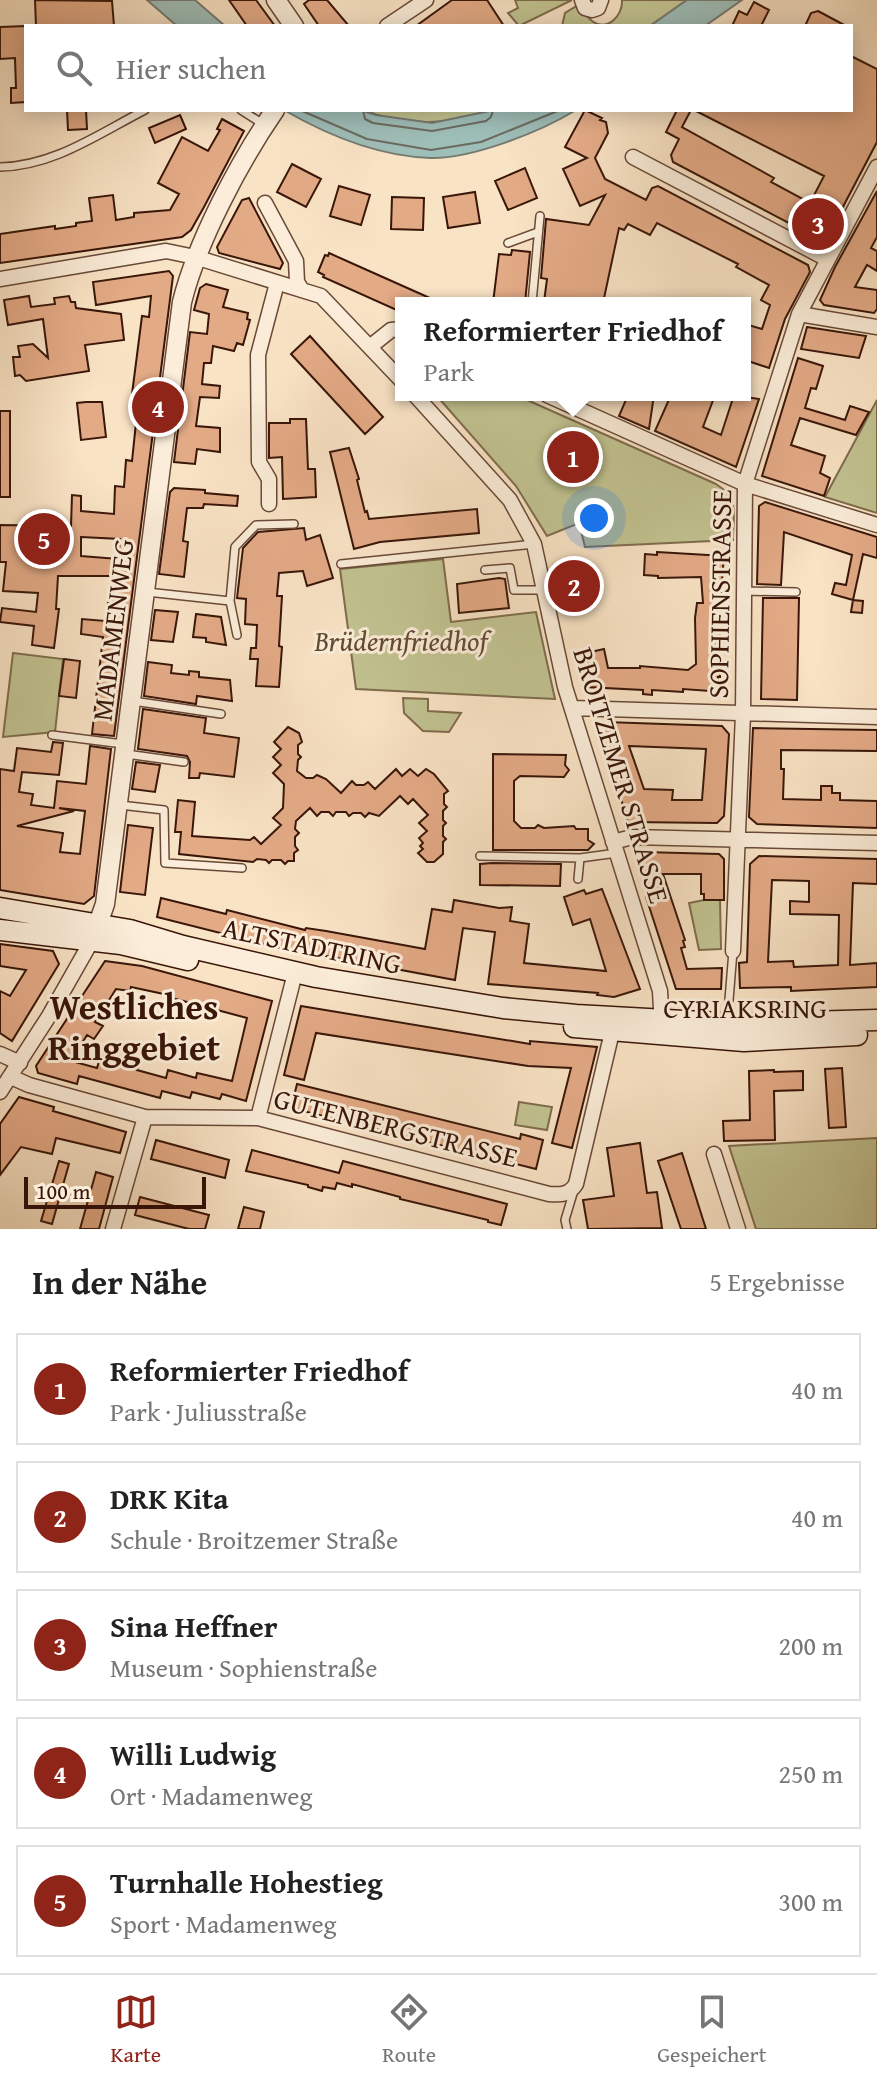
<!DOCTYPE html>
<html lang="de">
<head>
<meta charset="utf-8">
<style>
	:root { --surface:#fff; --page:#f2f2f2; --text:#222; --muted:#767676; --line:#e0e0e0; --accent:#8f2418 }
	body { margin:0; font-family:"Gentium Book Plus",serif; background:var(--page); color:var(--text) }
	.scale { position:absolute; left:24px; bottom:20px; width:182px; box-sizing:border-box; padding-left:8px; border:4px solid #391609; border-top:0; font-size:22px; line-height:28px; white-space:nowrap; color:#391609; -webkit-text-stroke:6px #fbedd9; paint-order:stroke }
	.you { position:absolute; left:594px; top:518px; width:28px; height:28px; margin:-20px; border:6px solid #fff; border-radius:50%; background:#1a73e8; box-shadow:0 0 0 12px #1a73e833 }
	.badge { display:grid; place-items:center; width:52px; height:52px; border-radius:50%; background:var(--accent); color:#fff; font-size:26px; font-weight:700 }
	.pin { position:absolute; translate:-50% -50%; border:4px solid #fff; box-shadow:0 2px 8px #0006 }
	.popup { position:absolute; left:395px; top:297px; width:356px; height:104px; box-sizing:border-box; display:grid; place-content:center; border-radius:0px; background:var(--surface); filter:drop-shadow(0 2px 6px #0005); font-size:26px; white-space:nowrap; color:var(--muted) }
	.popup b { font-size:30px; color:var(--text) }
	.popup::after { content:''; position:absolute; left:50%; top:100%; margin-left:-16px; border:16px solid transparent; border-top-color:var(--surface) }
	.list { margin:0; padding:0; list-style:none }
	h2 { display:flex; justify-content:space-between; align-items:center; height:104px; margin:0; padding:0 32px; font-size:34px }
	h2 small { font-size:26px; font-weight:400; color:var(--muted) }
	.list li { display:grid; grid-template-columns:52px 1fr auto; gap:24px; align-items:center; box-sizing:border-box; height:112px; margin:0 16px 16px; padding:0 16px; border:2px solid var(--line); border-radius:0px }
	.list b { display:block; font-size:30px; white-space:nowrap }
	.list p { margin:0; font-size:26px; white-space:nowrap; color:var(--muted) }
	.list em { font-size:26px; font-style:normal; color:var(--muted) }
	.icon { flex:none; width:44px; height:44px; fill:none; stroke:currentColor; stroke-width:2; stroke-linecap:round; stroke-linejoin:round }
	.map { position:relative; flex:none; width:877px; height:1229px; overflow:hidden }
	.search { position:absolute; background:var(--surface); box-shadow:0 4px 20px #0003; left:24px; right:24px; top:24px; height:88px; display:flex; align-items:center; gap:20px; box-sizing:border-box; padding:0 28px; border-radius:0px; color:var(--muted); font-size:30px }
	.sheet { height:744px; background:var(--surface) }
	nav { display:flex; justify-content:space-around; align-items:center; box-sizing:border-box; height:112px; border-top:2px solid var(--line); background:var(--surface); font-size:22px; color:var(--muted) }
	nav a { display:grid; justify-items:center; gap:4px }
	nav .on { color:var(--accent) }
	.map>svg:first-child { display:block }
	.green { fill:#c2c391; stroke:#7e6c4d; stroke-width:2 }
	.water { fill:#9ebeb8; stroke:#767b72; stroke-width:2 }
	.lines { fill:none; stroke-linecap:round; stroke-linejoin:round }
	.shore { stroke:#6c6a60; stroke-width:2 }
	.building { fill:#e3aa86; stroke:#391609; stroke-width:2; fill-rule:evenodd }
	.service-casing { stroke:#694938; stroke-width:10 }
	.minor-casing { stroke:#694938; stroke-width:17 }
	.tertiary-casing { stroke:#694938; stroke-width:21 }
	.secondary-casing { stroke:#391609; stroke-width:23 }
	.service { stroke:#fbedd9; stroke-width:7 }
	.minor { stroke:#fbedd9; stroke-width:14 }
	.tertiary { stroke:#fbedd9; stroke-width:18 }
	.secondary { stroke:#fbedd9; stroke-width:20 }
	.labels { text-anchor:middle; dominant-baseline:central; stroke-width:6; stroke-linejoin:round; paint-order:stroke }
	.street-label { font-size:28px; fill:#391609; stroke:#fbedd9 }
	.park-label { font-size:28px; font-style:italic; fill:#624a32; stroke:#fbedd9 }
	.district-label { font-size:36px; font-weight:bold; fill:#391609; stroke:#fbedd9 }
</style>
</head>
<body>
<div class="map">
<svg width="877" height="1229" viewBox="0 0 877 1229">
	<rect width="100%" height="100%" fill="#f9e3c5"/>
	<filter id="stains"><feTurbulence type="fractalNoise" baseFrequency=".0025" numOctaves="4"/><feColorMatrix values="0 0 0 0 .2 0 0 0 0 .09 0 0 0 0 .02 0 0 0 .5 -.17"/></filter>
	<radialGradient id="worn" r=".72"><stop offset=".6" stop-color="#630" stop-opacity="0"/><stop offset="1" stop-color="#630" stop-opacity=".3"/></radialGradient>
	<!-- green -->
	<path class="green" d="M515 0H572L519 26 508 13 518 8Z
		M622 0H687L650 26H562L565 13 580 4C583 10 587 17 592 21 607 32 623 16 622 0Z
		M365 110H494C458 125 400 127 365 110Z
		M436 395H516L716 484C740 499 733 515 733 540L585 547 579 523 547 536 516 486Z
		M877 400V513L825 497Z
		M443 559 451 622 536 612 555 699 356 689 340 569Z
		M13 653 63 659 55 732 3 737Z
		M403 698 428 699V711L461 713 449 732 423 731 404 713Z
		M704 900H720L721 949 699 950 689 903Z
		M519 1102 552 1107 547 1130 515 1125Z
		M877 1138V1229H756L729 1146Z"/>
	<!-- water -->
	<path class="water" d="M147 0H195L225 26H177Z
		M687 0H742L705 26H650Z
		M284 110H360L376 115 432 123 494 110H576C540 132 472 159 430 158 378 156 327 135 284 110Z"/>
	<g class="lines">
		<!-- shore -->
		<path class="shore" d="M300 110 367 139 431 150 481 142 560 110
			M363 110 365 119 373 123 432 131 486 121 491 117 493 110"/>
	</g>
	<!-- building -->
	<path class="building" d="M35 0 112 1 114 26H36Z
		M229 0H256L275 26H247Z
		M309 0H327L349 26H319L304 4Z
		M452 0H487L504 26H416Z
		M754 2 769 10 761 26H732L739 11 747 15Z
		M818 11 846 26H805L811 13Z
		M26 26V102L11 103V88H16L15 58 0 59V27Z
		M851 56 877 69V142L826 239 821 240 673 162 671 155 679 139 666 132 677 110H691L682 127 774 178 771 182 810 203 824 176 694 110H851Z
		M67 110H86L87 129 68 130Z
		M585 110 602 118 600 120 606 122 608 133 595 158 605 179 646 200 652 188 658 186 808 265 810 272 785 319 769 368 745 360V324L762 329 770 305 761 300 769 285 736 267 738 264 657 223 650 235 628 224 624 230 619 228 603 303 544 302 547 279 541 278 546 219 589 225 605 195 580 206 563 169 587 158 565 147Z
		M180 115 186 129 155 143 149 128Z
		M222 119 244 131 204 207 191 230 182 237 0 263V234L55 226V229L76 226V223L92 221 89 198 113 195 116 220 134 217V213L170 210 179 194 158 183 182 137 208 151 220 130 217 129Z
		M292 164 321 179 306 207 277 192Z
		M525 168 537 198 508 210 495 181Z
		M339 186 370 195 361 225 330 216Z
		M877 191V237L871 248 877 251V271L867 265 855 287 877 290V309L874 313 824 305 820 300 835 267Z
		M475 192 480 223 448 228 443 197Z
		M392 197 424 198 423 230 391 229Z
		M249 198 283 263 280 269 219 253 217 247 242 200Z
		M512 250 530 252 525 303H493L499 254 511 255Z
		M329 253 358 266 441 303H401V312L323 277 324 275 318 272 325 255 328 256Z
		M169 271 173 276 114 736 92 734 103 637 81 634 82 619 105 621 108 603 113 604 117 576H58L56 609H59L54 648 32 645 34 626 0 622 2 608 36 612 38 593 3 591 6 562H0V525L71 526 72 495 81 496V511L114 514 115 486 124 487 126 460 132 461 139 394H132L142 316 149 317 151 296 96 305 93 282ZM81 537 120 539 118 559 81 556Z
		M206 284 228 290 223 307 248 313 247 319 250 320 243 345 237 343 234 351 213 346 211 363H204L202 384 220 386 219 398 200 397 196 426 220 428V452L197 449 195 464 174 462 190 332 207 334 209 314 194 310 200 288Z
		M29 296 31 307 55 304 54 298 69 296 71 302H75L76 308 121 314 124 340 85 345 89 371 26 381 20 375 15 376 13 357H20L18 346 33 344 48 358 43 319 8 325 4 300Z
		M807 327 866 336 859 358 801 349Z
		M310 336 383 417 365 434 291 354Z
		M798 358 823 366 816 389 811 388 805 408 845 420 850 406 869 412 856 435 800 418 791 445 825 456 820 473 830 478 824 496 762 476Z
		M628 395 636 399 638 395H654L649 429 619 416Z
		M671 395H715L703 427 721 435 734 395 759 399 736 467 655 431Z
		M86 402H102L106 437 81 440 77 403Z
		M0 411H10V497H0Z
		M290 419H306L308 469H315L316 497 283 499 282 457 269 458V423H290Z
		M349 448 359 479 357 480 365 512 367 511 369 519 477 509 479 533 380 542 354 549 330 452Z
		M174 488 205 490V493L238 496 237 506 204 504 203 508H187L183 541 188 542 184 577 159 574 170 492Z
		M765 502 877 537V558L863 554 853 600 863 601 862 613 851 612 853 600 832 594 835 583 846 585 852 555 784 532 781 585 757 584 759 506Z
		M304 528 306 540 320 535 333 578 307 586 303 571 279 573 277 596H282L279 646 282 647 279 687 256 686 258 659H250L251 648H256L257 625 245 624 246 599 237 598 243 548 258 532Z
		M657 552 724 556 719 618H722L718 648 720 677H718V684L710 691 683 689V692L652 690V695L643 694V690L586 687 592 681 586 653 604 649 608 668H640V666L688 670 696 664 695 618 697 603H703L701 577 658 578V576L644 575 645 554 657 555Z
		M571 562V564L582 562 586 578H589L591 594 561 598 554 565Z
		M499 578 505 579 509 608 459 613 457 584Z
		M763 598H799L797 700 761 699Z
		M155 610 178 612 173 642 151 640Z
		M196 614 221 617 226 645 206 642V638L193 637Z
		M64 659 80 661 76 698 59 696Z
		M148 662 172 665 171 673 189 675V671L199 672V677L230 680 232 701 197 696 196 704 144 696Z
		M143 709 206 718 204 733 239 738 234 777 200 773 199 778H189L190 762 187 756 138 749Z
		M605 722 722 726 729 734 724 816 717 823 628 822 600 730ZM629 746 706 749 702 800H672L673 790 644 789Z
		M288 727 299 733 302 742 298 745V754L301 757 298 760 297 771 306 778H313L317 775 326 779 341 793 352 781 356 785H364L368 782 375 789 396 769 402 776 410 769 418 776 426 769 434 774 448 791 444 794V804L447 807 443 811V820L446 823 443 826V836L446 839 443 842V854L434 862H427L418 853 423 849 420 846 423 843 419 838 427 831 419 823 428 815 413 799 408 804 400 796 379 816 369 813 365 817 361 813H353L349 816 346 812H336L333 816 329 812H321L317 816 310 808 296 821 295 829 299 833 295 837V846L298 850 294 853V861H288L285 864 281 860H272L269 863 266 860 257 859 253 862 179 854 181 832H175L178 800 195 802 192 836 250 840 254 837 261 844 281 825 273 818 283 808 284 784 273 773 281 765 273 757 281 749 274 742Z
		M753 728 877 730V751L781 750V769H784L783 799 821 800V786H832V793H840V800L877 801V828L757 824 749 817Z
		M53 742 63 743 59 775 22 772 19 792 33 794 31 805 54 808 57 781 86 784 90 746 111 749 94 896 84 904 0 890V769L14 771 17 748 51 752ZM59 808 85 811 80 854 60 852 63 833 17 826 74 811Z
		M493 754 566 755 565 765 569 770 564 777 520 776 514 781V821L521 828H535L538 825 544 828 574 826 576 829H588V840L594 844 588 850H493Z
		M136 762 160 765 155 792 132 789Z
		M128 825 153 828 145 895 120 892Z
		M643 852 719 854 724 859V900H704V894H701V874H663L685 940 683 941 685 947 681 948 687 969 722 968 721 989H676L646 897 651 896 639 858Z
		M759 856 877 859V884L853 883 850 965 877 963V987L791 991V987L740 988 739 963 747 962 750 864ZM772 880 809 881V902L790 901V914L839 915 838 965 794 967 793 961 768 962Z
		M492 863 561 864 560 886 480 885V864Z
		M602 889 640 989 614 997 597 995 598 993 488 984 495 932 463 928 455 980 304 952V954L157 917 161 898 226 914 227 910 305 930 306 928 326 931 425 949 432 909 452 912 454 900 499 908 512 907 510 921 529 924 524 963 606 971 590 919 573 925 564 897 584 890 586 894Z
		M0 944 53 951 59 964 12 1041 0 1033V991L10 996 26 970 0 966Z
		M105 961 142 966 272 1001 246 1101 222 1094 220 1099 192 1092 190 1098 162 1091 160 1098 79 1076 77 1084 38 1073 36 1066ZM131 987 173 996 172 998 247 1018 232 1081 197 1073 196 1078 168 1070 166 1078 137 1070 139 1066 101 1055 97 1068 71 1061 87 1035 94 1039 103 1026 95 1022 116 989 130 991Z
		M301 1006 530 1044V1041L597 1047 572 1148 552 1143 571 1068 528 1066 316 1033 304 1080 284 1075Z
		M842 1068 846 1127 829 1128 825 1069Z
		M774 1070V1072L803 1071V1090L774 1091 775 1140 724 1141 723 1121 750 1120 749 1071Z
		M297 1084 520 1139 521 1134 543 1140 536 1169 291 1108Z
		M19 1097 54 1107 53 1111 126 1132 120 1153 56 1138 52 1154 21 1147 0 1175V1124Z
		M156 1140 229 1160 225 1178 151 1159Z
		M640 1143 647 1193 657 1192 662 1228 588 1229 583 1200 614 1196 607 1148Z
		M252 1150 339 1173 343 1161 507 1204 501 1225 488 1222V1220L400 1199V1197L352 1184V1187L337 1183 335 1189 323 1187 322 1191 308 1187V1185L246 1171Z
		M682 1153 699 1207 706 1229H681L658 1161Z
		M59 1161 69 1164 52 1224 41 1221Z
		M96 1172 113 1177 99 1229H80Z
		M140 1197 209 1215 205 1229H189L135 1215Z
		M244 1207 264 1212 260 1229H238Z"/>
	<g class="lines">
		<defs>
			<path id="service" d="M241 110 263 124
				M0 167C54 166 98 134 145 110
				M508 243 538 232
				M532 303 540 216
				M341 564 534 544
				M485 570 510 568 514 590H544
				M744 591 796 592
				M147 592 230 601 235 547 256 525 294 524
				M230 601 237 635
				M133 701 221 714
				M52 735 123 744
				M126 754 184 762
				M120 805 164 810 165 863 242 868
				M480 856 580 858 617 853
				M578 879 580 858
				M729 1000 733 951
				M567 1229 565 1220 574 1190"/>
			<path id="minor" d="M582 0 585 8 592 10 598 8 601 0
				M387 26 426 0
				M633 157 827 259
				M265 203 296 261 297 282 302 290
				M0 279 166 251 195 257 321 296 401 380
				M799 314 877 327
				M371 346 391 330 401 329
				M415 395 510 500 534 544 565 687 660 991 662 1027
				M547 395 745 484 877 525
				M269 504V479L259 462 258 355 277 283
				M572 708 877 717
				M613 842 632 837 877 843
				M733 951 743 714 745 484 799 314 877 167
				M0 1054 20 1063
				M11 1077 29 1085 145 1117 258 1118 549 1194C561 1195 569 1195 576 1184L612 1032
				M0 1092 49 1016 91 942
				M258 1118 295 973
				M714 1154 738 1229
				M113 1229 145 1117"/>
			<path id="tertiary" d="M276 0 294 26
				M93 938 105 904 182 302C197 242 239 162 275 110"/>
			<path id="secondary" d="M0 908 130 930 183 946 316 977 503 1008 576 1015 738 1024 877 1020
				M0 930 121 944 188 960
				M574 1027 744 1041 857 1035"/>
		</defs>
		<!-- service casing -->
		<use href="#service" class="service-casing"/>
		<!-- minor casing -->
		<use href="#minor" class="minor-casing"/>
		<!-- tertiary casing -->
		<use href="#tertiary" class="tertiary-casing"/>
		<!-- secondary casing -->
		<use href="#secondary" class="secondary-casing"/>
		<!-- service -->
		<use href="#service" class="service"/>
		<!-- minor -->
		<use href="#minor" class="minor"/>
		<!-- tertiary -->
		<use href="#tertiary" class="tertiary"/>
		<!-- secondary -->
		<use href="#secondary" class="secondary"/>
	</g>
	<g class="labels">
		<!-- street labels -->
		<g class="street-label">
			<text transform="translate(719 594) rotate(-89)">SOPHIENSTRASSE</text>
			<text transform="translate(112 630) rotate(-83)">MADAMENWEG</text>
			<text transform="translate(622 775) rotate(73)">BROITZEMER STRASSE</text>
			<text transform="translate(312 945) rotate(12)">ALTSTADTRING</text>
			<text x="745" y="1007">CYRIAKSRING</text>
			<text transform="translate(396 1127) rotate(14)">GUTENBERGSTRASSE</text>
		</g>
		<!-- park labels -->
		<g class="park-label">
			<text x="401" y="640">Brüdernfriedhof</text>
		</g>
		<!-- district labels -->
		<g class="district-label">
			<text x="134" y="1005">Westliches<tspan x="134" dy="41">Ringgebiet</tspan></text>
		</g>
	</g>
	<rect width="100%" height="100%" filter="url(#stains)"/>
	<rect width="100%" height="100%" fill="url(#worn)"/>
</svg>
<div class="scale">100 m</div>
<div class="you"></div>
<div class="pin badge" style="left:573px;top:457px">1</div>
<div class="popup"><b>Reformierter Friedhof</b>Park</div>
<div class="pin badge" style="left:574px;top:586px">2</div>
<div class="pin badge" style="left:818px;top:224px">3</div>
<div class="pin badge" style="left:158px;top:407px">4</div>
<div class="pin badge" style="left:44px;top:539px">5</div>
<div class="search"><svg class="icon" aria-label="search" viewBox="0 0 24 24"><circle cx="10" cy="10" r="6"/><path d="M15 15l6 6"/></svg>Hier suchen</div>
</div>
<section class="sheet">
<h2>In der Nähe<small>5 Ergebnisse</small></h2>
<ul class="list">
<li><span class="badge">1</span><div><b>Reformierter Friedhof</b><p>Park · Juliusstraße</p></div><em>40 m</em></li>
<li><span class="badge">2</span><div><b>DRK Kita</b><p>Schule · Broitzemer Straße</p></div><em>40 m</em></li>
<li><span class="badge">3</span><div><b>Sina Heffner</b><p>Museum · Sophienstraße</p></div><em>200 m</em></li>
<li><span class="badge">4</span><div><b>Willi Ludwig</b><p>Ort · Madamenweg</p></div><em>250 m</em></li>
<li><span class="badge">5</span><div><b>Turnhalle Hohestieg</b><p>Sport · Madamenweg</p></div><em>300 m</em></li>
</ul>
</section>
<nav>
<a class="on"><svg class="icon" aria-label="map" viewBox="0 0 24 24"><path d="M3 6l6-2 6 2 6-2v14l-6 2-6-2-6 2zM9 4v14M15 6v14"/></svg>Karte</a>
<a><svg class="icon" aria-label="directions" viewBox="0 0 24 24"><path d="M12 3l9 9-9 9-9-9zM9 14v-3h6M13 9l2 2-2 2"/></svg>Route</a>
<a><svg class="icon" aria-label="saved" viewBox="0 0 24 24"><path d="M7 4h10v16l-5-4-5 4z"/></svg>Gespeichert</a>
</nav>
</body>
</html>
